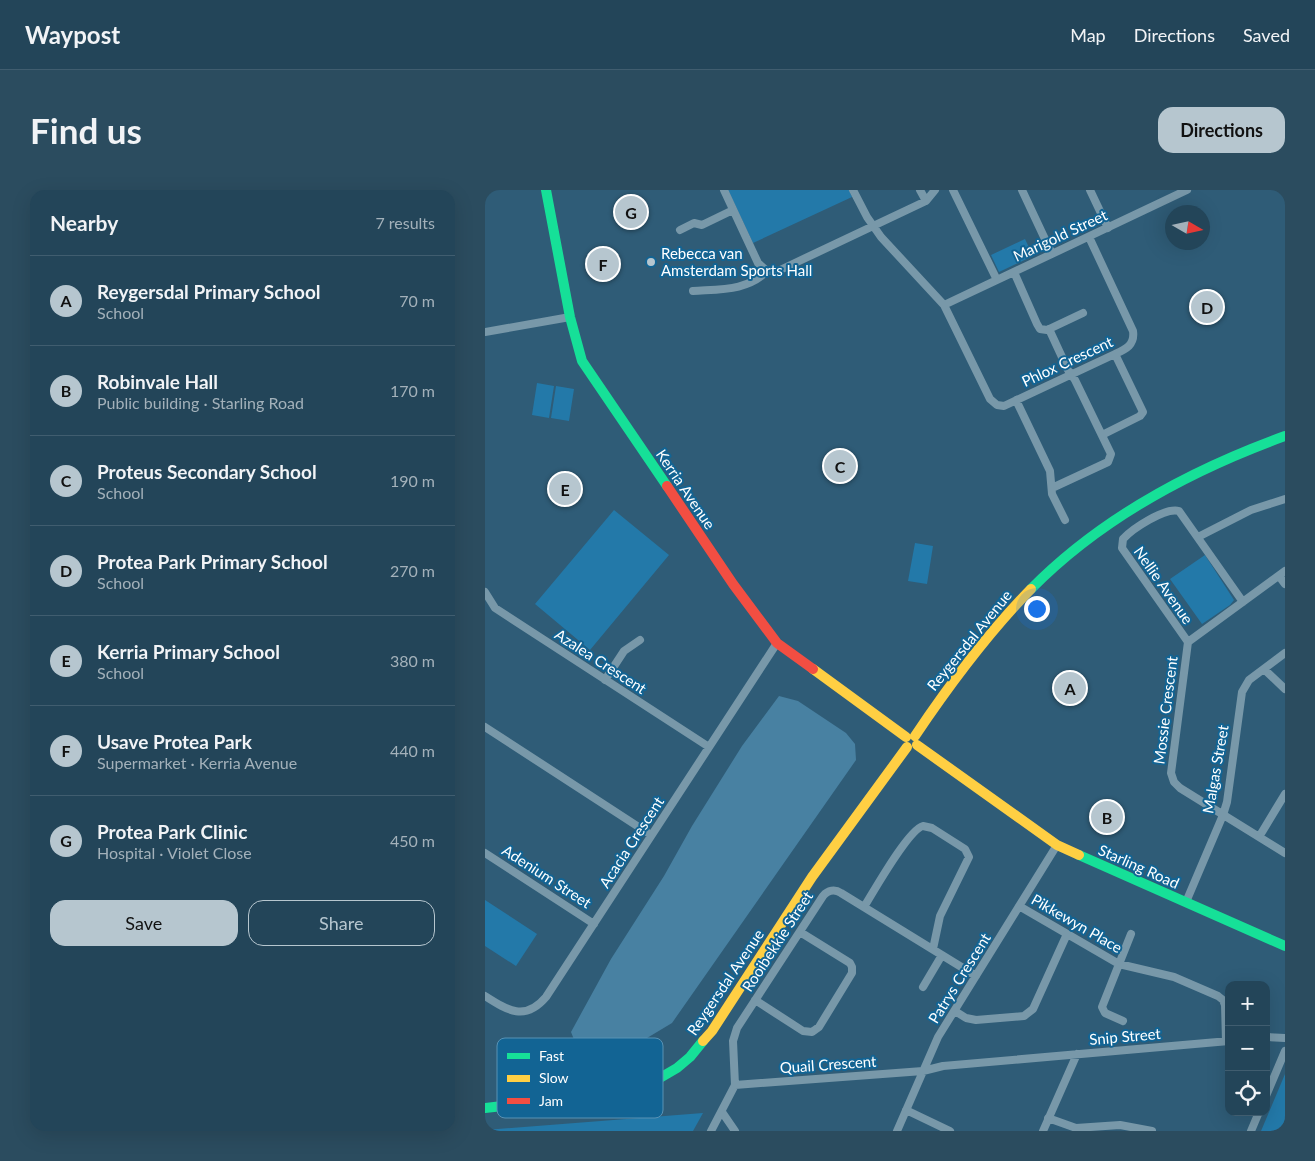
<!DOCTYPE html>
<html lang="en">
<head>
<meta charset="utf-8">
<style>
	:root { --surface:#234559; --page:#2b4c5f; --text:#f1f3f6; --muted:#a3b1ba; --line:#405d6f; --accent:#b6c6cf }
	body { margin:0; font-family:Lato,sans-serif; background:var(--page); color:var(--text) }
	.controls { position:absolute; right:15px; bottom:15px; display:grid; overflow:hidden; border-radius:10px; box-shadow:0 5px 20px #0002 }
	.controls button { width:45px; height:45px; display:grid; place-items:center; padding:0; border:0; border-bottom:1px solid var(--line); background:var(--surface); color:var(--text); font:25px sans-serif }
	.compass { position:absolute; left:680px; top:15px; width:45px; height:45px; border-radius:50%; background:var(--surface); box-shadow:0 5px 20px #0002; rotate:99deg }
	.you { position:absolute; left:551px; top:418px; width:18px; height:18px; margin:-12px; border:4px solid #fff; border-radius:50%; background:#1a73e8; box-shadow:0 0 0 8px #1a73e833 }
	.badge { display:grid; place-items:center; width:32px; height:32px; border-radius:50%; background:var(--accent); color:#111; font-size:16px; font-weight:700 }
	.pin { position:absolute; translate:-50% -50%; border:2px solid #fff; box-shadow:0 1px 5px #0006 }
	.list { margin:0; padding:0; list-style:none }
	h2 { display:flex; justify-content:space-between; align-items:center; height:65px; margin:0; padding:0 20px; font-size:21px }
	h2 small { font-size:16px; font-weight:400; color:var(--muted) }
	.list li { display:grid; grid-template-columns:32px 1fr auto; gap:15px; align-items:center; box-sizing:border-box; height:90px; padding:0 20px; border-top:1px solid var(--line) }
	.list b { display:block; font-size:19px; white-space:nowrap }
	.list p { margin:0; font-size:16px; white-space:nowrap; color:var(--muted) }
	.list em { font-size:16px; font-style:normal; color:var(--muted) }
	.actions { display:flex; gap:10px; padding:15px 20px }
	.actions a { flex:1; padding:11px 0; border:1px solid var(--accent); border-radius:15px; text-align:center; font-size:18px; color:var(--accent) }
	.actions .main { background:var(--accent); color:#111 }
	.icon { flex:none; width:28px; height:28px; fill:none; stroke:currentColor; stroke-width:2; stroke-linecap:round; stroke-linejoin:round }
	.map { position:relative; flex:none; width:800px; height:941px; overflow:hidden; border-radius:15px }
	header { display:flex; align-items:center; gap:30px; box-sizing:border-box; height:70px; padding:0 25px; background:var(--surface); border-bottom:1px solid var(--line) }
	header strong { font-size:24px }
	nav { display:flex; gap:28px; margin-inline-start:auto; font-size:18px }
	.intro { display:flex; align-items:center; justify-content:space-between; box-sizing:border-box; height:120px; padding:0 30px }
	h1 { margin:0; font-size:35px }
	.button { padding:12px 22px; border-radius:15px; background:var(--accent); color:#111; font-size:18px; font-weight:700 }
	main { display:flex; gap:30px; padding:0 30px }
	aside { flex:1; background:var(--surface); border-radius:15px; box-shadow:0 5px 20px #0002 }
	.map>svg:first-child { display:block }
	.green { fill:#2379a9 }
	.water { fill:#4881a2 }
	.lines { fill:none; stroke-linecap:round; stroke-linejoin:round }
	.street { stroke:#7898a9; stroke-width:8 }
	.fast { stroke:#16e098; stroke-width:10 }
	.slow { stroke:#ffcf43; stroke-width:10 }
	.jam { stroke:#f24e42; stroke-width:10 }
	.poi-dot { fill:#b6c6cf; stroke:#126494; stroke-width:2 }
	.labels { text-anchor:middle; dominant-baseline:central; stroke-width:4; stroke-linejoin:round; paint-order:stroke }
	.street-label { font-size:15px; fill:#fff; stroke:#126494 }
	.poi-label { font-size:15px; fill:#fff; stroke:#126494; text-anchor:start }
	.key { fill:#126494; stroke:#5992b4; stroke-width:1 }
	.key-label { font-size:14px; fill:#fff }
</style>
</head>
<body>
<header>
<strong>Waypost</strong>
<nav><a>Map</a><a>Directions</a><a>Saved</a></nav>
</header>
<div class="intro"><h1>Find us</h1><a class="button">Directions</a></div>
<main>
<aside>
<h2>Nearby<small>7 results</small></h2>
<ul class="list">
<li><span class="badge">A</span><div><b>Reygersdal Primary School</b><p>School</p></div><em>70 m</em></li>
<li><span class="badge">B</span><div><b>Robinvale Hall</b><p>Public building · Starling Road</p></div><em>170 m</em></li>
<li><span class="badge">C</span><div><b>Proteus Secondary School</b><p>School</p></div><em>190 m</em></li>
<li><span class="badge">D</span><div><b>Protea Park Primary School</b><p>School</p></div><em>270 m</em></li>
<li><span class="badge">E</span><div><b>Kerria Primary School</b><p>School</p></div><em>380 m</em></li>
<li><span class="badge">F</span><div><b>Usave Protea Park</b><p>Supermarket · Kerria Avenue</p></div><em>440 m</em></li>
<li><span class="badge">G</span><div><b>Protea Park Clinic</b><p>Hospital · Violet Close</p></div><em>450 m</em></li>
</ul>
<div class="actions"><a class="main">Save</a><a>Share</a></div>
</aside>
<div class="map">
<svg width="800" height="941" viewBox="0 0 800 941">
	<rect width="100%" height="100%" fill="#2f5c77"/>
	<!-- green -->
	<path class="green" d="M243 0H364L367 7 268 53Z
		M540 49 548 66 514 82 506 65Z
		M52 193 69 196 64 228 47 225Z
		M71 196 89 199 84 231 66 228Z
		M129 320 184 365 105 460 50 414Z
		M430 353 448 356 442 394 423 391Z
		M720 365 749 410 745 415 717 434 685 389Z
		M0 710 52 744 31 776 0 756Z
		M800 884V941H776Z
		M218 923 208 941H0V940Z"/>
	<!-- water -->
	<path class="water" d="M294 506 313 511 361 543 370 554 371 570 187 833 162 848 115 853 90 852 86 842 126 769 179 686 207 636 257 556Z"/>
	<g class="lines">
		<!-- street -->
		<path class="street" d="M239 0 273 73 282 81
			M368 0 382 27 396 47 459 115 702 0
			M435 0 441 11
			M468 0 512 90
			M537 0 567 64
			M605 0 623 38
			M195 40 209 33 217 35 248 20
			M282 81H293L441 11 450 0
			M529 82 552 134 555 139 562 140 598 123
			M208 101C234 99 263 101 282 81
			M459 115 505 209 512 215 519 216 630 164C641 159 650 155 648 141L604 47
			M564 139 583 180 590 190 626 264 623 272 567 298
			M0 142 85 127
			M531 210 565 281 567 304 580 330
			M617 245 655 226 658 222 630 164
			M713 347 766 320 800 309
			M800 381 703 452 686 583 689 592 695 598 800 663
			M794 386 800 394
			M0 402 10 418 224 557
			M703 452 637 358 638 349C647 339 680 317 694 321L758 412
			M779 479 800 499
			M120 490 139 461 155 450
			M0 537 166 645
			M774 647 800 604
			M0 663 109 734
			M701 712 738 625 742 612 757 502 764 490 800 463
			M534 716 634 774 689 787 733 806 738 810 740 815 741 851
			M379 717C389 701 423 640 438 636L447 638 480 659 484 667 455 726 448 759
			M438 797 457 765
			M0 806C22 820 40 832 61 807L292 453
			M270 810 318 841 327 842 334 837 367 783V777L365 773 315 742
			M470 821 481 828 491 830 539 826 548 819 582 744
			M638 831 620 823 617 817 646 744
			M781 847 800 848
			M250 895 438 881 458 876 744 851
			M781 906 800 861
			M421 920 465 941
			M237 922 250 941
			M563 928 591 938 635 935 667 941
			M226 941 250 895 248 851 252 838 338 706C343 700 350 699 356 703L491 786
			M412 941 453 847 572 655
			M558 941 592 864
			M766 941 774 922"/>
		<!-- fast -->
		<path class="fast" d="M61 0 85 127 97 171 182 296
			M546 399C617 327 706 280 800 246
			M594 665 800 756
			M0 918 140 902 168 892 192 878 205 867 218 851"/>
		<!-- slow -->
		<path class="slow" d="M328 479 421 547
			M430 546C465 494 502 444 546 399
			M432 555 572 655 594 665
			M218 851 227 841 327 687 422 557"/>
		<!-- jam -->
		<path class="jam" d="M182 296 248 394 292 453 328 479"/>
	</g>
	<!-- markers -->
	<circle class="poi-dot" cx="166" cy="72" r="5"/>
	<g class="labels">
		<!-- street labels -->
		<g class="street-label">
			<text transform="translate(575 45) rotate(-25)">Marigold Street</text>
			<text transform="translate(582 171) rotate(-25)">Phlox Crescent</text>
			<text transform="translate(201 299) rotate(56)">Kerria Avenue</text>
			<text transform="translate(679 395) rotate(55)">Nellie Avenue</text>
			<text transform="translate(484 450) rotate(-51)">Reygersdal Avenue</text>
			<text transform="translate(116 471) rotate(33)">Azalea Crescent</text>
			<text transform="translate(680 520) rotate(-83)">Mossie Crescent</text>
			<text transform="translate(730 579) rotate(-80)">Malgas Street</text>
			<text transform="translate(146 652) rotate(-57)">Acacia Crescent</text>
			<text transform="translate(654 676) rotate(24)">Starling Road</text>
			<text transform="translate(62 686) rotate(33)">Adenium Street</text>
			<text transform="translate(592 733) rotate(30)">Pikkewyn Place</text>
			<text transform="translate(292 751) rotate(-57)">Rooibekkie Street</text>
			<text transform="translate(474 788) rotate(-58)">Patrys Crescent</text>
			<text transform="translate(240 792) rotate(-56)">Reygersdal Avenue</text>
			<text transform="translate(640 846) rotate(-5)">Snip Street</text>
			<text transform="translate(343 874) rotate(-4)">Quail Crescent</text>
		</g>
		<!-- poi labels -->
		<g class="poi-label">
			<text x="176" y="63">Rebecca van<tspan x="176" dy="17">Amsterdam Sports Hall</tspan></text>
		</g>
	</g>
	<!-- legend -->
	<rect x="12" y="848" width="166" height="80" rx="8" class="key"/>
	<rect x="22" y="863" width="23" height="6" fill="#16e098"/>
	<rect x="22" y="885" width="23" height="7" fill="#ffcf43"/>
	<rect x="22" y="908" width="23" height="6" fill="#f24e42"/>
	<g class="key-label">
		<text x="54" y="871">Fast</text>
		<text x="54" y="893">Slow</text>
		<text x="54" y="916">Jam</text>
	</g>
</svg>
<div class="controls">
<button>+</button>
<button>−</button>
<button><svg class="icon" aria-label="locate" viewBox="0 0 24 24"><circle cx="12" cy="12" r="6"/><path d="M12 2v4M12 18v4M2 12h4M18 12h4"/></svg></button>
</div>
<svg class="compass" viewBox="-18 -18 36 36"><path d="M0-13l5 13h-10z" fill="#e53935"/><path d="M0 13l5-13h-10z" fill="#a3b1ba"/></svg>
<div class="you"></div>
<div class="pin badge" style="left:585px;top:498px">A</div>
<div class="pin badge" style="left:622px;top:627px">B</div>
<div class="pin badge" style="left:355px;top:276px">C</div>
<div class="pin badge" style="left:722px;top:117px">D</div>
<div class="pin badge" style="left:80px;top:299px">E</div>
<div class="pin badge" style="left:118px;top:74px">F</div>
<div class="pin badge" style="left:146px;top:22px">G</div>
</div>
</main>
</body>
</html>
